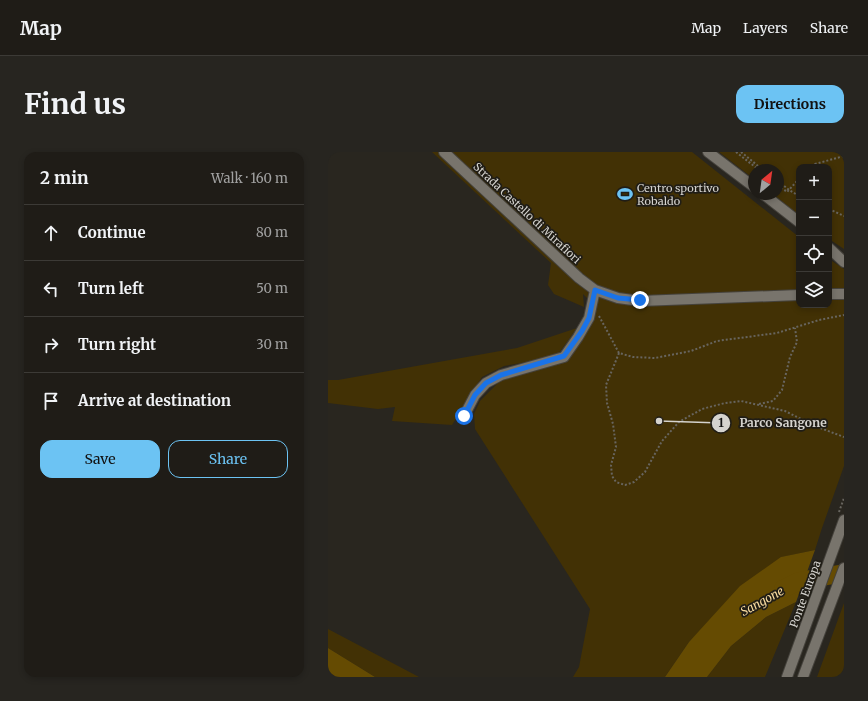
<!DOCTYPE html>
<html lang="en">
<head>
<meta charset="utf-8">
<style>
	:root { --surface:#1f1c17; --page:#272520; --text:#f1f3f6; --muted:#a1a1a1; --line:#3c3a36; --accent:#6cc3f3 }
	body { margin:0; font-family:Merriweather,serif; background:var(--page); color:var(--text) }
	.controls { position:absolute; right:12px; top:12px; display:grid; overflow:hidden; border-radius:8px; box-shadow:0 2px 6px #0003 }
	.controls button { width:36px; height:36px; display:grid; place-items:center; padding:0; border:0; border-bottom:1px solid var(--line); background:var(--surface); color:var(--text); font:20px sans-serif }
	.compass { position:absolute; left:420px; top:12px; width:36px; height:36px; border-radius:50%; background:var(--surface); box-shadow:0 2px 6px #0003; rotate:29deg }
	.stop { position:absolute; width:12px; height:12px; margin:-9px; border:3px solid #1a73e8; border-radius:50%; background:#fff }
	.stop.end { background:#1a73e8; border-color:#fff; box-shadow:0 1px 4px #0008 }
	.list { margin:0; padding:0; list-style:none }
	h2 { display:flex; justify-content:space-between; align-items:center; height:52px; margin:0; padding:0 16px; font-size:17px }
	h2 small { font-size:13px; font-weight:400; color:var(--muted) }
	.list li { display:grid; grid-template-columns:26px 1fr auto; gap:12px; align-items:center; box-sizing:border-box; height:56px; padding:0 16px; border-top:1px solid var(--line) }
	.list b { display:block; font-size:15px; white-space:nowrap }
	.list em { font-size:13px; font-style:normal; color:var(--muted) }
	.actions { display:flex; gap:8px; padding:12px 16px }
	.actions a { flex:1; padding:9px 0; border:1px solid var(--accent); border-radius:12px; text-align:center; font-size:14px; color:var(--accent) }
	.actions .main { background:var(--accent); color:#111 }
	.icon { flex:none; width:22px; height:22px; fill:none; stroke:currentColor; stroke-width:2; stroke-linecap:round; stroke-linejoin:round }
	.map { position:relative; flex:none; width:516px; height:525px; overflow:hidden; border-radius:12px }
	header { display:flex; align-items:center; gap:24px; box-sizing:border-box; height:56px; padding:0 20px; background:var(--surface); border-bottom:1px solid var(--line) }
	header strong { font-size:19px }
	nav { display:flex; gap:22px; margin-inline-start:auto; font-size:14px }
	.intro { display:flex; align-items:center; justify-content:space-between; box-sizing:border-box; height:96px; padding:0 24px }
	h1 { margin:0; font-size:28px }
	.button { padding:10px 18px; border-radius:12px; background:var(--accent); color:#111; font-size:14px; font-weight:700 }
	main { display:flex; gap:24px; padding:0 24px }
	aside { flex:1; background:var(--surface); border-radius:12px; box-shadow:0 2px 6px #0003 }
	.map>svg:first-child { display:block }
	.green { fill:#423105 }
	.water { fill:#654b02 }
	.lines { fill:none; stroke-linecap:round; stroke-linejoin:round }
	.river { stroke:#654b02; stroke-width:18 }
	.minor-casing { stroke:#45423c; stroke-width:12 }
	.path { stroke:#68655f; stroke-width:2; stroke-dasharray:2 2; stroke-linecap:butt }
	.minor { stroke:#78746c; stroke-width:10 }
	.route { stroke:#1a73e8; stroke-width:5 }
	.labels { text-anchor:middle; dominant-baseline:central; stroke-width:3.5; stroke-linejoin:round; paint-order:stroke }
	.poi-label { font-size:11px; fill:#d5d3ce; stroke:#201d16; text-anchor:start }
	.street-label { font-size:11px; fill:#d5d3ce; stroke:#201d16 }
	.water-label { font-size:12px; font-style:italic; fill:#f8db9f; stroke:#201d16 }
	.leader { fill:none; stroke:#d5d3ce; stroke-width:1.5 }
	.callout-dot { fill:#d5d3ce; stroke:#201d16; stroke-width:1.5 }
	.mark-label { font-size:12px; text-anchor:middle; font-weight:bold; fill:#111 }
	.callout-label { font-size:12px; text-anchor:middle; font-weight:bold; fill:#d5d3ce; stroke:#201d16; stroke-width:3.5; stroke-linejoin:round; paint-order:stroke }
</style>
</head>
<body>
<header>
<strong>Map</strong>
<nav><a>Map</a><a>Layers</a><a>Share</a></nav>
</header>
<div class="intro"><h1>Find us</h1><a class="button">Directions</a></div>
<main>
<aside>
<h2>2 min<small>Walk · 160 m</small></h2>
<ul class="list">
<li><svg class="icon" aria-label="ahead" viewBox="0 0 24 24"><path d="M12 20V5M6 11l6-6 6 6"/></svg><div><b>Continue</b></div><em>80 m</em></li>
<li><svg class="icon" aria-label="left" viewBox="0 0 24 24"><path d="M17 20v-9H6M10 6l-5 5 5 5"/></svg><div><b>Turn left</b></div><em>50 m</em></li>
<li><svg class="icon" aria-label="right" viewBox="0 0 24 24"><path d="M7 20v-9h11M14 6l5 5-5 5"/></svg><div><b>Turn right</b></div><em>30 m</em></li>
<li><svg class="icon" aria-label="arrive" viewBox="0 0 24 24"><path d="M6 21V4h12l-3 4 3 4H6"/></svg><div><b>Arrive at destination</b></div></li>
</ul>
<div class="actions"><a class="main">Save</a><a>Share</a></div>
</aside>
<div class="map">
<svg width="516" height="525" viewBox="0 0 516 525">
	<rect width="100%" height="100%" fill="#29261f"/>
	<!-- green -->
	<path class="green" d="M104 0H364L471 85V153H501V107L516 117V314L494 376 487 398 454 405 372 479 361 490 337 525H245L251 515 262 457 147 277 146 262 152 249 170 231 182 223 235 209 264 151 255 142 256 155 226 142 220 133 223 111Z
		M391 0H516V97L501 87V15H471V63L445 42H450V18H426V27Z
		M249 176 231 201 222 206 176 214 154 225 124 273 64 269 67 255 50 257 0 251V228H10L189 196Z
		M468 450 437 525H379L403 494 438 465Z
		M516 451V525H489Z
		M0 477 91 525H47L0 496Z"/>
	<!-- water -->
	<path class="water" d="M487 398 468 450 438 465 403 494 379 525H337L361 490 412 434 453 405Z
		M0 496 47 525H0Z"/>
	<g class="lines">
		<!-- river -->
		<path class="river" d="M455 437 471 429 516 421"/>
		<defs>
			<path id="minor" d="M116 0 251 126 267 138 290 146 312 149 471 143
				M380 0 426 35
				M435 42 471 70
				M501 96 516 110
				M501 142H516
				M136 264 147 243 158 231 173 223 236 205 250 185 261 166 267 138
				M459 525 516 368
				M475 525 516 416"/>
		</defs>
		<!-- minor casing -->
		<use href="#minor" class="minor-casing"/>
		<!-- path -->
		<path class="path" d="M408 0 431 18
			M413 0 435 18
			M484 15 487 12 516 4
			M450 29 461 38 471 44
			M450 33 459 40 471 27
			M501 57 516 64
			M271 164 291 201 305 205 327 206 363 199 389 189 449 181 491 168 516 163
			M291 201 278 233 279 251 285 272 288 295 283 313 284 324 288 330 297 333 306 330 317 320 334 289 351 270 374 257 397 251 413 249 457 259 487 274 516 285
			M431 252 445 249 454 238 462 205 469 190 467 176
			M511 360 516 346"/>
		<!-- minor -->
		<use href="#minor" class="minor"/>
	</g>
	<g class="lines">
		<!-- route -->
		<path class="route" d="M136 264 147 243 158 231 173 223 236 204 254 179 261 166 267 138 290 146 312 148"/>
	</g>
	<!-- icons -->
	<defs>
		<symbol id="stadium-bare" viewBox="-9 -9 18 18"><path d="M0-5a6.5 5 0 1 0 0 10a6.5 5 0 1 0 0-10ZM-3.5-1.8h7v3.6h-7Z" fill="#6cc3f3" stroke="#201d16" stroke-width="2.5" paint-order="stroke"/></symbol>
	</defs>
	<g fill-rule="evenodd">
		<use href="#stadium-bare" x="286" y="31" width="22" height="22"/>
	</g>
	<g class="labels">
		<!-- poi labels -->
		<g class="poi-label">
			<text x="309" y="36">Centro sportivo<tspan x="309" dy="13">Robaldo</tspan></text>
		</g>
		<!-- street labels -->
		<g class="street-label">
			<text transform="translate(199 61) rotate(43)">Strada Castello di Mirafiori</text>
			<text transform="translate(477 442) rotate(-70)">Ponte Europa</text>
		</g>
		<!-- water labels -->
		<g class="water-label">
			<text transform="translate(434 449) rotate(-29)">Sangone</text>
		</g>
	</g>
	<!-- callouts -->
	<path class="leader" d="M331 269L393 271"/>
	<g class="callout-dot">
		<circle cx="331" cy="269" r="4"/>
		<circle cx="393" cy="271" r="10"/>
	</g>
	<g class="mark-label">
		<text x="393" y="275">1</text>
	</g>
	<g class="callout-label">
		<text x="455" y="275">Parco Sangone</text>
	</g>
</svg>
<div class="controls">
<button>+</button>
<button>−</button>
<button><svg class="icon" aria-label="locate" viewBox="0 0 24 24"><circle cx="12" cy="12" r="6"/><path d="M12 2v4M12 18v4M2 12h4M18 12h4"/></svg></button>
<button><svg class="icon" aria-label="layers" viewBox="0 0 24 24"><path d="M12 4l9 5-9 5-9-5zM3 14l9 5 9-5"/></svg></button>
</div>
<svg class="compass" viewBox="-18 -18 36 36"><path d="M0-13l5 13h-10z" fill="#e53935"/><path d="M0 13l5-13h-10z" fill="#a1a1a1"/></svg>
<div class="stop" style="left:136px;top:264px"></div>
<div class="stop end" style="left:312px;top:148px"></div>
</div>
</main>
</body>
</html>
